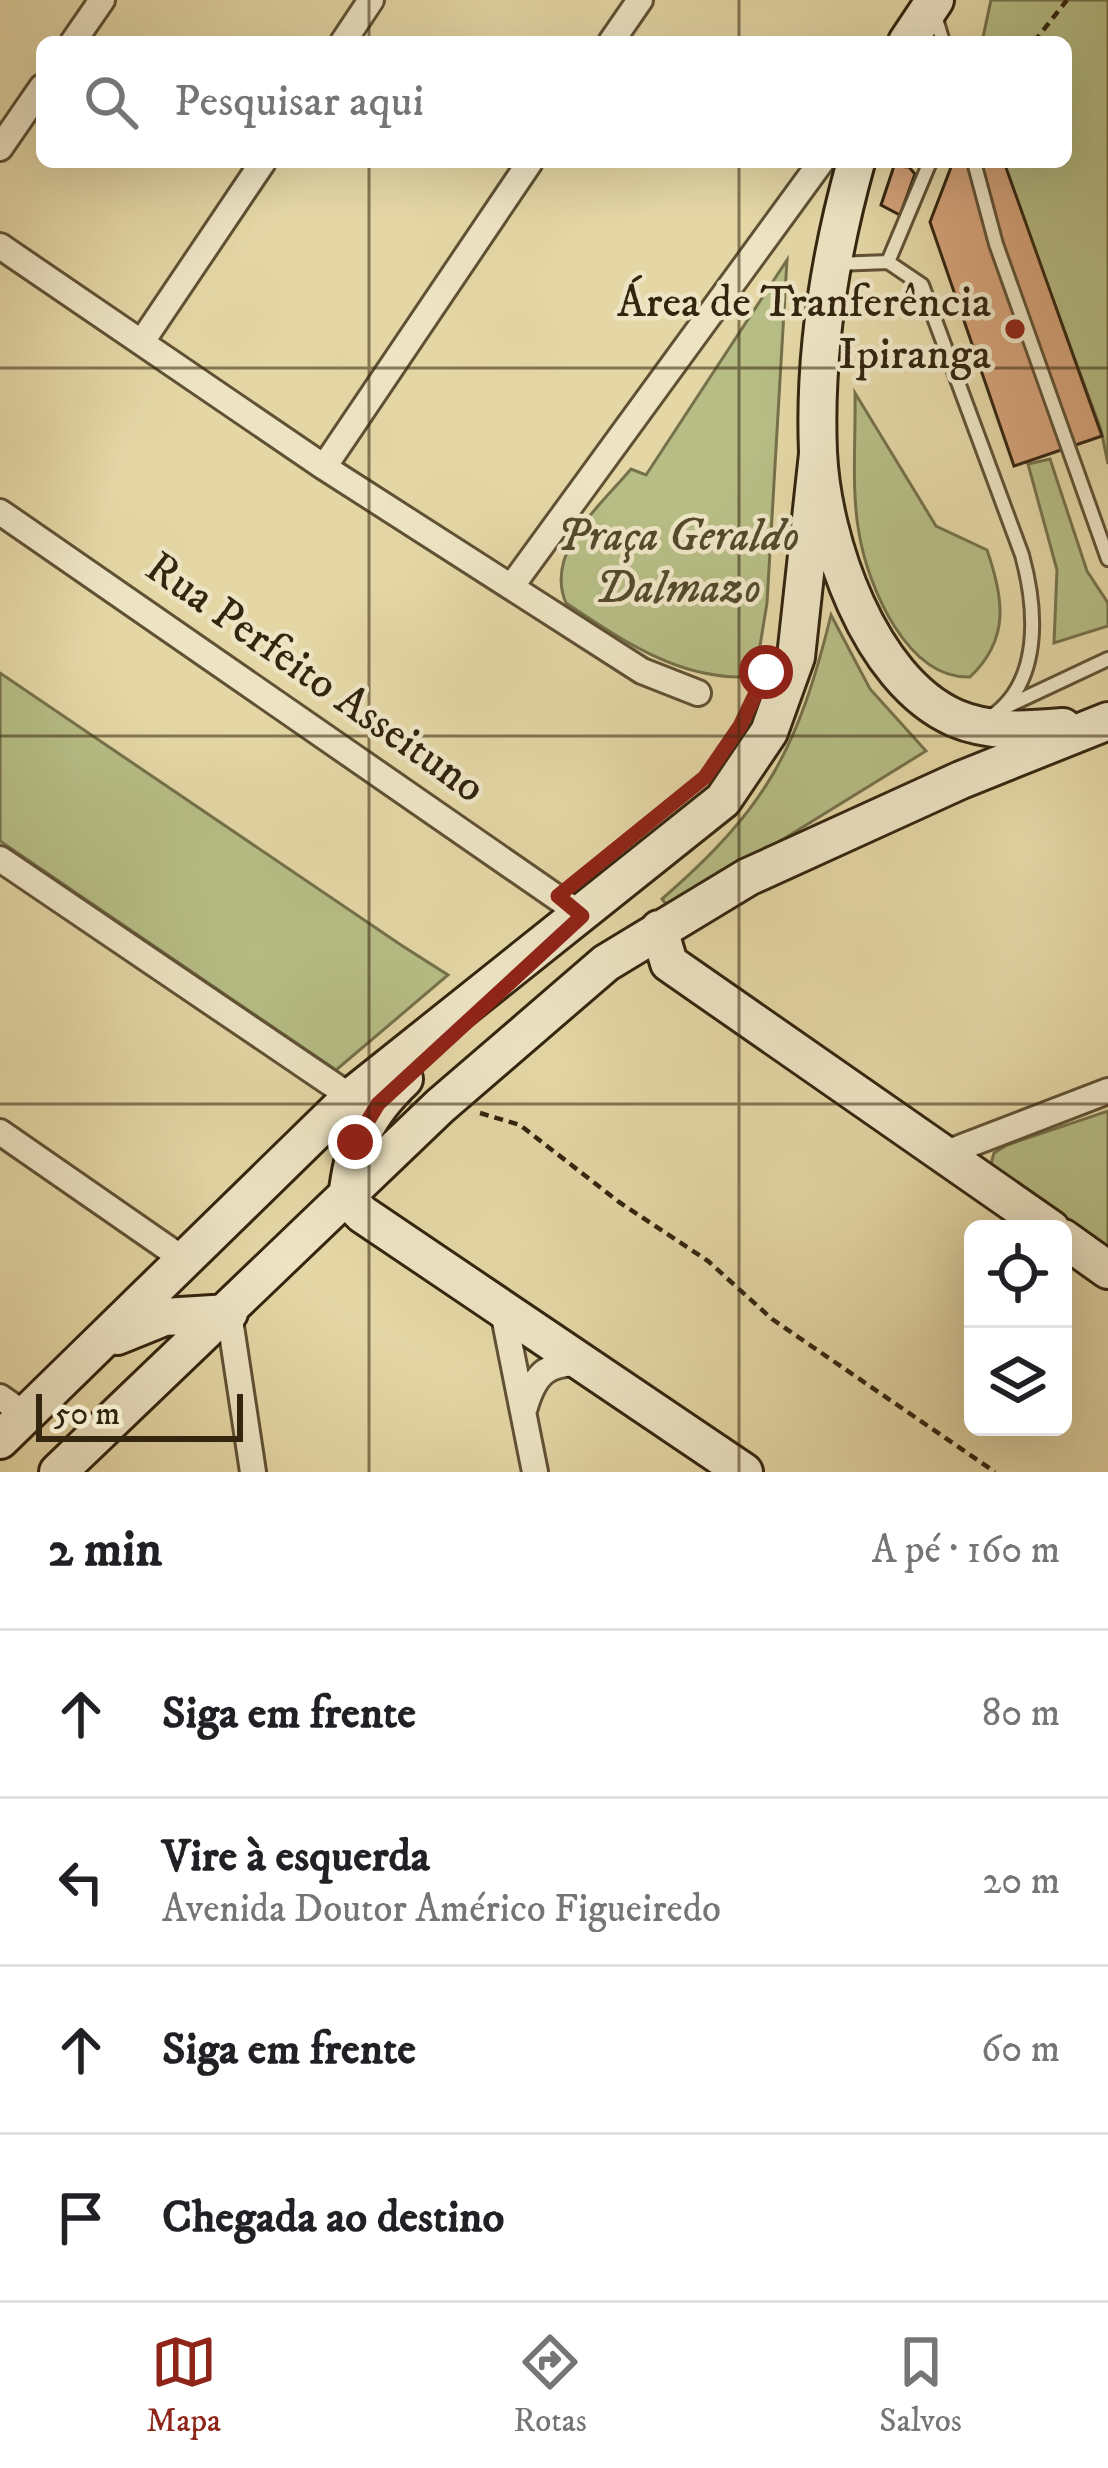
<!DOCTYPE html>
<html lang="pt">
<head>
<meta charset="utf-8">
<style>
	:root { --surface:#fff; --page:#f2f2f2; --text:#202124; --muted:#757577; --line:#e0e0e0; --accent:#8f2418 }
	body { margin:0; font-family:"IM FELL DW Pica",serif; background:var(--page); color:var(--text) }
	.controls { position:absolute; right:36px; bottom:36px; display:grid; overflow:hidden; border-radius:18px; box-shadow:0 12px 48px #0002 }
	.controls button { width:108px; height:108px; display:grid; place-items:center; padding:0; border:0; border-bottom:3px solid var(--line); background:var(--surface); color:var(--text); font:60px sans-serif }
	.scale { position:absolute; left:36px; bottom:30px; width:207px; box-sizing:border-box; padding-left:12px; border:6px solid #34250f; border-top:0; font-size:33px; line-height:42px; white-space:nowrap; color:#34250f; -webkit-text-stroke:9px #ede4c4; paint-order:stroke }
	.stop { position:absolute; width:36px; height:36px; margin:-27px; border:9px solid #8f2418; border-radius:50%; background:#fff }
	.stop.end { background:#8f2418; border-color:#fff; box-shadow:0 3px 12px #0008 }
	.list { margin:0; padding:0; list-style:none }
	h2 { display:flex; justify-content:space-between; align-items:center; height:156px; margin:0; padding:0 48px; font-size:51px }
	h2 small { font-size:39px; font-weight:400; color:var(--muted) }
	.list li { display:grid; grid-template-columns:78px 1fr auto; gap:36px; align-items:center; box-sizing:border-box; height:168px; padding:0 48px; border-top:3px solid var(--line) }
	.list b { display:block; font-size:45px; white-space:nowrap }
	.list p { margin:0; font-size:39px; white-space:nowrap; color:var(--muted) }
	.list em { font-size:39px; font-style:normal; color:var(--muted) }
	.icon { flex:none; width:66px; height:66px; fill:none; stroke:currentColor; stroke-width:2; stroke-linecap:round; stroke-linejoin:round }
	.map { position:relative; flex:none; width:1108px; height:1472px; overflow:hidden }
	.search { position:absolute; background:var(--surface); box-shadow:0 12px 48px #0002; left:36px; right:36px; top:36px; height:132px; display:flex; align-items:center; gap:30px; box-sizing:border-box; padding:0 42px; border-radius:18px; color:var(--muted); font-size:45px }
	.sheet { height:828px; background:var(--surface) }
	nav { display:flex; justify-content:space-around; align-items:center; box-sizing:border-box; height:168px; border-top:3px solid var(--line); background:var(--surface); font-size:33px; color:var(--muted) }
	nav a { display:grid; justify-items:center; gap:6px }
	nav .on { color:var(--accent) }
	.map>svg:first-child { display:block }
	.green { fill:#b6bd85; stroke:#75714a; stroke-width:3 }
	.building { fill:#d6a37a; stroke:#34250f; stroke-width:3 }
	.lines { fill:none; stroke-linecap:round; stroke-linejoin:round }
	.service-casing { stroke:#605134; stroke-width:18 }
	.minor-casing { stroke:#605134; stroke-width:30 }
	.secondary-casing { stroke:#34250f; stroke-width:42 }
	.path { stroke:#34250f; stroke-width:4.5; stroke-dasharray:9 6; stroke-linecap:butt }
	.service { stroke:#ede4c4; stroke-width:12 }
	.minor { stroke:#ede4c4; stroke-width:24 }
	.secondary { stroke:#ede4c4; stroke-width:36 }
	.route { stroke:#8f2418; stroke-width:15 }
	.grid { fill:none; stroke:#34250f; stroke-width:3; stroke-opacity:0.55 }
	.poi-dot { fill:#8f2418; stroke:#ede4c4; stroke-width:4.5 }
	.labels { text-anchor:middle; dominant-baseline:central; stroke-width:9; stroke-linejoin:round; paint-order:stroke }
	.poi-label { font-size:45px; fill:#34250f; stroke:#ede4c4; text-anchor:end }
	.park-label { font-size:45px; font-style:italic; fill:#544b2c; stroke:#ede4c4 }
	.street-label { font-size:45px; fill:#34250f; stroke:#ede4c4 }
</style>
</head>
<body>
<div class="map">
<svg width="1108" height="1472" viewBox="0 0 1108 1472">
	<rect width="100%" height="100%" fill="#e4d6a5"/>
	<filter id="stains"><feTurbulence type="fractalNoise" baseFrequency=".00167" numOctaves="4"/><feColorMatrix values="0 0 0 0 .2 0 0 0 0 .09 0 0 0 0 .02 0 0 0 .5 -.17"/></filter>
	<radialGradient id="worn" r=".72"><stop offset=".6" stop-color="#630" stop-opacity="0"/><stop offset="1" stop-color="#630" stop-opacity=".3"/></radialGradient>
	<!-- green -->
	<path class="green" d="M991 0H1108V464L1101 430 1002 162H1066V42H982Z
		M787 260 767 603 758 658 740 677C674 677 619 638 566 603 544 552 601 505 631 469L646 475Z
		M855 393 936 526 987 550C1004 599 1010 639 970 677 907 679 868 587 859 533 851 489 856 438 855 393Z
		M1050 459 1087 571 1108 603V626L1054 643 1057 570 1028 464Z
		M831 615 870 689 926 751 670 909 662 899C767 808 798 749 831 615Z
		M0 673 401 945 448 975 336 1070 0 841Z
		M1108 1111V1250L991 1164 994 1153 1007 1145Z"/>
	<!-- building -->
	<path class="building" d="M953 162H1004L1102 436 1014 466 930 222Z
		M894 166 909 167 915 174 900 215 881 205Z"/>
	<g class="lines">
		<defs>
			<path id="service" d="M934 12 943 42
				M974 162 996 244 1108 559
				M888 262 930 162
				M836 264 888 262 922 285 1022 555C1037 610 1042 684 989 718
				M1008 706 1108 659"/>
			<path id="minor" d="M73 42 102 0
				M343 42 371 0
				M611 42 640 0
				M0 148 42 87
				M0 246 324 467 642 671 698 693
				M143 340 263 162
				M324 467 530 162
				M0 512 582 915
				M511 587 821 162
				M0 859 351 1097
				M0 1132 186 1261
				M944 1154 1108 1091
				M502 1306 535 1472
				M229 1313 253 1472
				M0 1397 23 1413
				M525 1407C535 1373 548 1361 585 1364"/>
			<path id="secondary" d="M907 42 935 0
				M856 162C830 255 814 355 818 452 822 540 869 680 955 718 990 733 1027 730 1063 727
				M659 929 669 963 1051 1229
				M347 1198 362 1214 744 1472
				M347 1198C353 1145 365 1116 404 1079
				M1063 1238 1108 1270
				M117 1336 164 1317 229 1313
				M0 1440 351 1097 723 800 769 732 796 657 818 454
				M58 1472 440 1106 606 963 748 877 961 780 1108 721"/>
		</defs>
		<!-- service casing -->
		<use href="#service" class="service-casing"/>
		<!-- minor casing -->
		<use href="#minor" class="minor-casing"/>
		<!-- secondary casing -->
		<use href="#secondary" class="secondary-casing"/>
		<!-- path -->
		<path class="path" d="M1034 42 1067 0
			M480 1113 520 1125 619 1202 708 1261 772 1319 995 1472"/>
		<!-- service -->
		<use href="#service" class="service"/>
		<!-- minor -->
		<use href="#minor" class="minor"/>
		<!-- secondary -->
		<use href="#secondary" class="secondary"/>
	</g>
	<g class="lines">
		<!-- route -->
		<path class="route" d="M355 1142 378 1104 582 916 558 896 705 777 740 726 766 672"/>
	</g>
	<!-- grid -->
	<path class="grid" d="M369 0V42M739 0V42M369 162V1472M739 162V1472M0 368H1108M0 736H1108M0 1104H1108"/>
	<!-- markers -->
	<circle class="poi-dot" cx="1015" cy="329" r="12"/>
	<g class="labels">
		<!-- poi labels -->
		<g class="poi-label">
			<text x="991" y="303">Área de Tranferência<tspan x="991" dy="52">Ipiranga</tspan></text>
		</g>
		<!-- park labels -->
		<g class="park-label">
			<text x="678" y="537">Praça Geraldo<tspan x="678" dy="52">Dalmazo</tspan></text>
		</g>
		<!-- street labels -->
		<g class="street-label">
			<text transform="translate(315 678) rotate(35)">Rua Perfeito Asseituno</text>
		</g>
	</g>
	<rect width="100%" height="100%" filter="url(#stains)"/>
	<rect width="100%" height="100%" fill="url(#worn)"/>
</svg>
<div class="controls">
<button><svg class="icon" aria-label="locate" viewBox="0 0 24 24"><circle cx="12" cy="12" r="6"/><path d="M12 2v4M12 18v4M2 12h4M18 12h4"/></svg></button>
<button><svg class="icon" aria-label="layers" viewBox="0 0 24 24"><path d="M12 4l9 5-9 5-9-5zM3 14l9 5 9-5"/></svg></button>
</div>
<div class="scale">50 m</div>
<div class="stop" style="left:766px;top:672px"></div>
<div class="stop end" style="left:355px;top:1142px"></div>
<div class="search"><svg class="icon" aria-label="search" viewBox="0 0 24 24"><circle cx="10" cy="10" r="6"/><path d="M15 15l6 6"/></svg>Pesquisar aqui</div>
</div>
<section class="sheet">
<h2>2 min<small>A pé · 160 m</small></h2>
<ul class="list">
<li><svg class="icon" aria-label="ahead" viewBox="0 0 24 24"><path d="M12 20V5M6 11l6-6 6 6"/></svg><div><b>Siga em frente</b></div><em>80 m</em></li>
<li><svg class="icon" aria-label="left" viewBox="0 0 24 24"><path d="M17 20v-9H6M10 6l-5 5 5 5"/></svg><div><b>Vire à esquerda</b><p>Avenida Doutor Américo Figueiredo</p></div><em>20 m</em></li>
<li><svg class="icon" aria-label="ahead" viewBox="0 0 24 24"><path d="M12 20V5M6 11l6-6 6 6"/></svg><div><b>Siga em frente</b></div><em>60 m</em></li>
<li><svg class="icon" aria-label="arrive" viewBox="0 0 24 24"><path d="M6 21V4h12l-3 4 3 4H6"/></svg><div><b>Chegada ao destino</b></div></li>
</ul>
</section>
<nav>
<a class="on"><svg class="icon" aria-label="map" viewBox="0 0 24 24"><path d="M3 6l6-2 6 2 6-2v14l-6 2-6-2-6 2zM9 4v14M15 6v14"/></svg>Mapa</a>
<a><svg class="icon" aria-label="directions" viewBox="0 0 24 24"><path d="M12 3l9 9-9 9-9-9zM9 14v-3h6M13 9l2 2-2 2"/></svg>Rotas</a>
<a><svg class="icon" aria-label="saved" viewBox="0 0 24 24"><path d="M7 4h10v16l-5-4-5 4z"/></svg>Salvos</a>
</nav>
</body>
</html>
